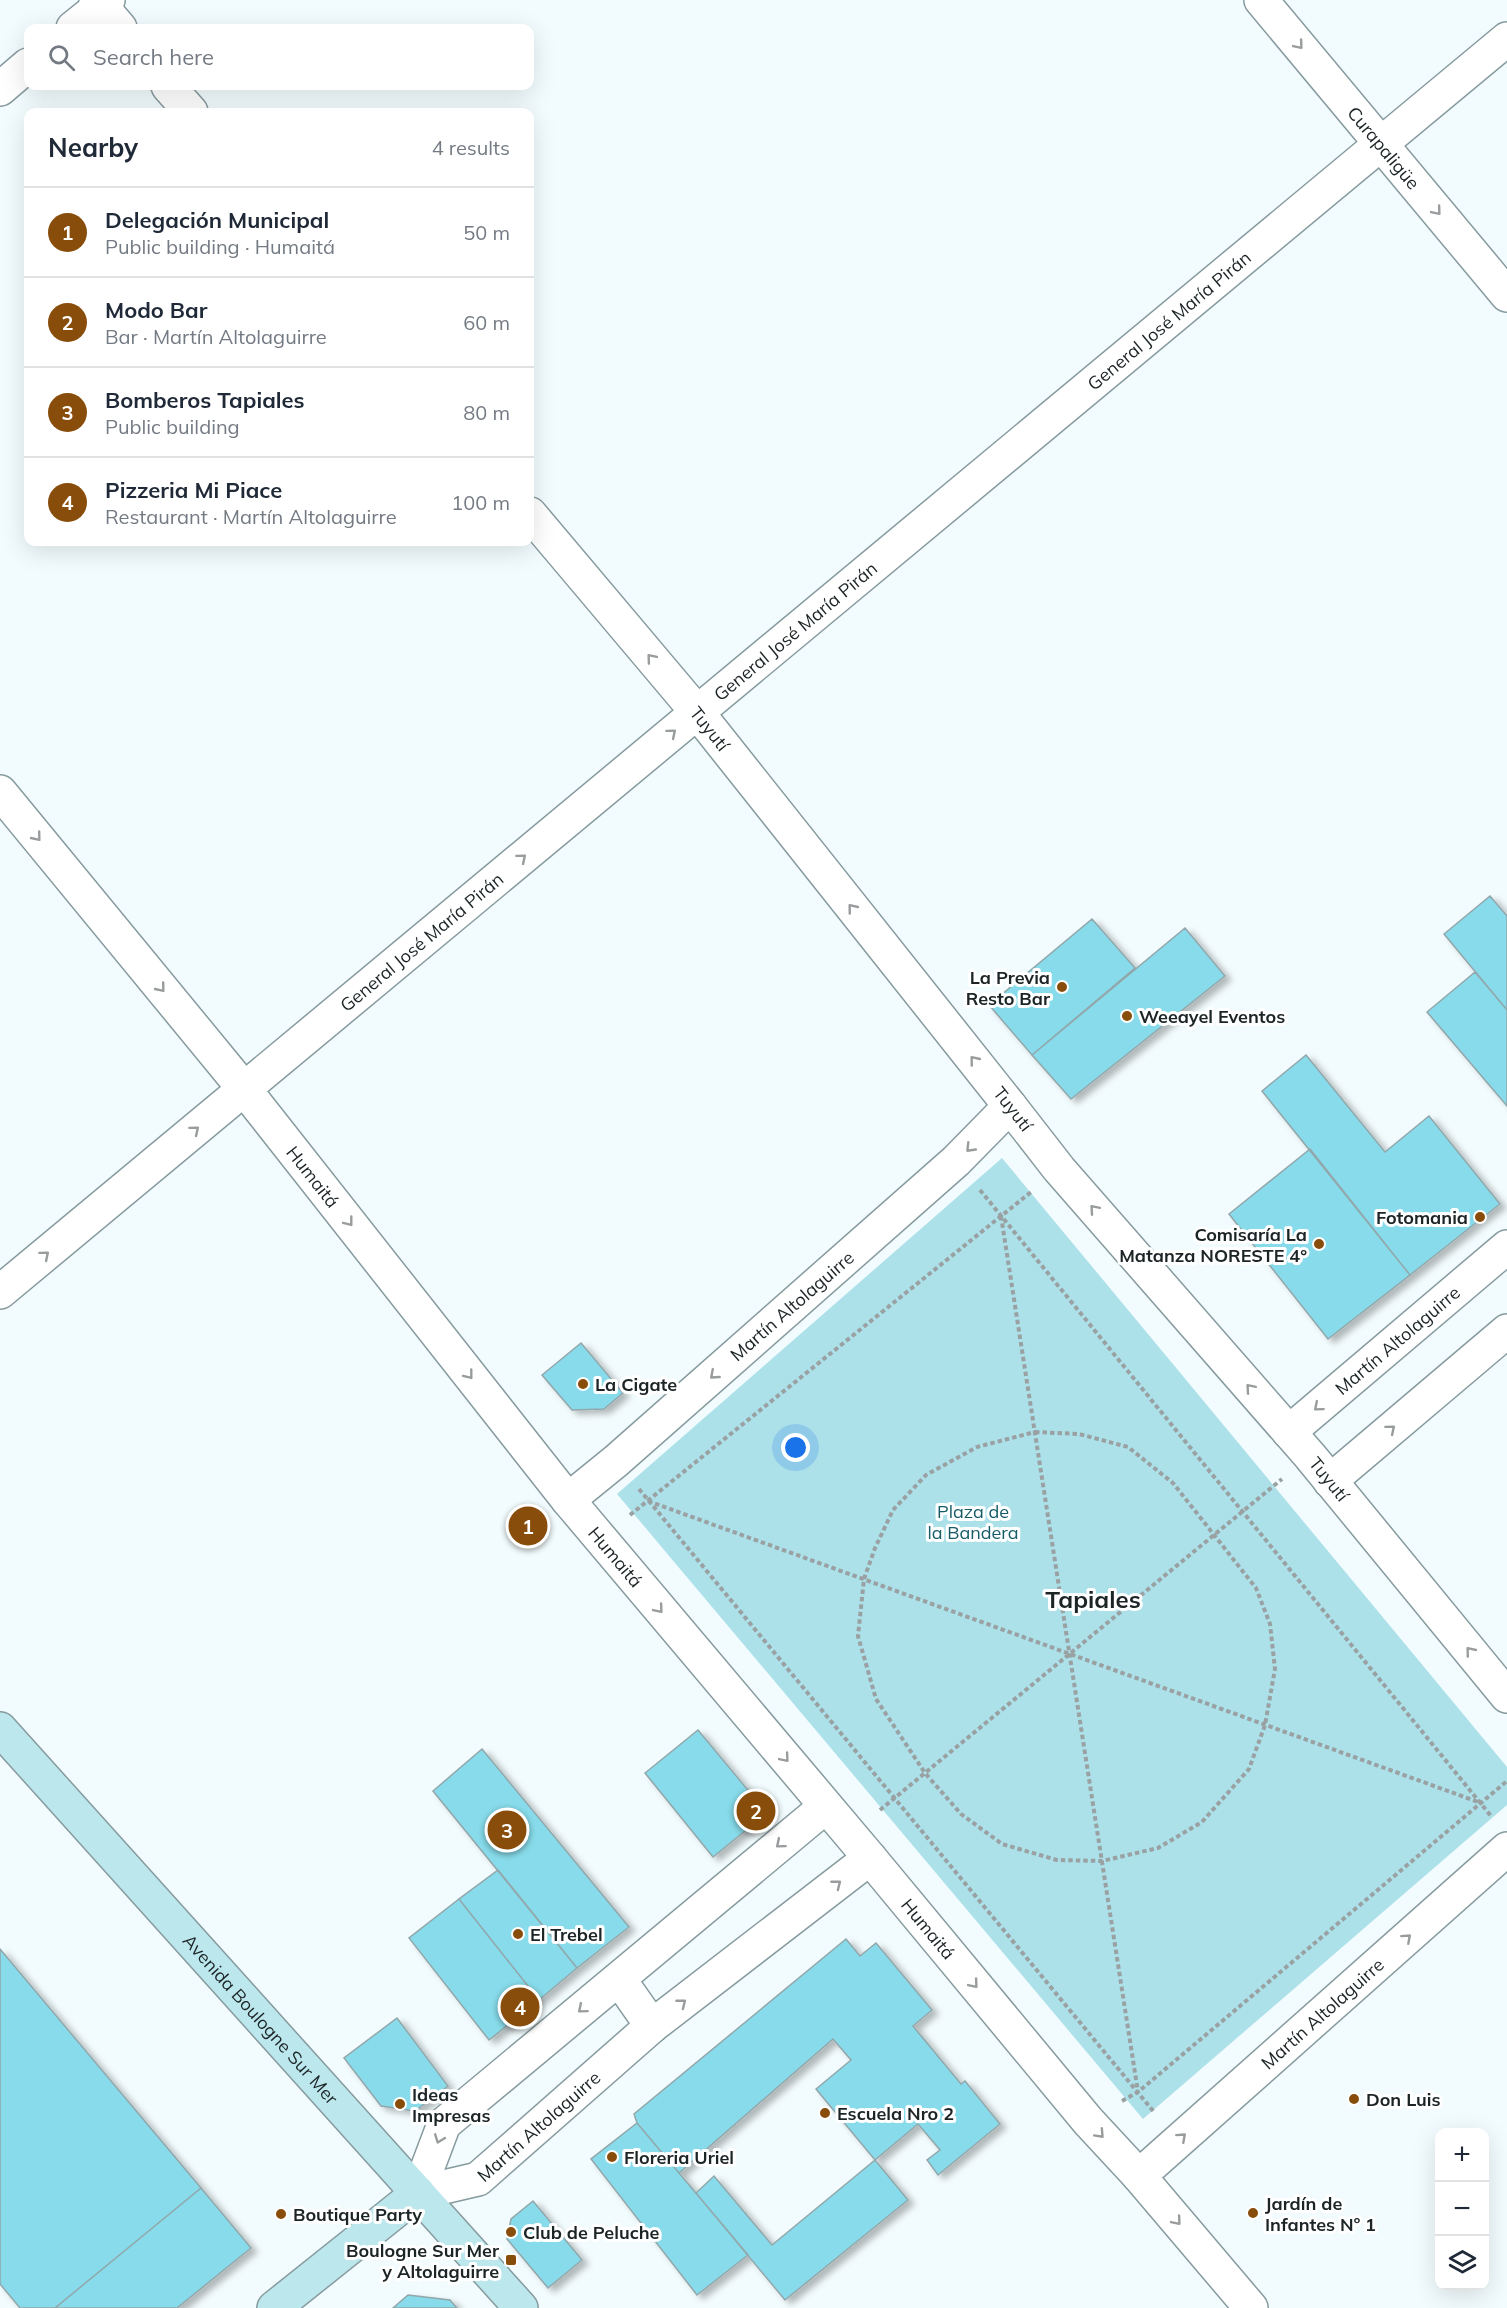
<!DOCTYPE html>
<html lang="en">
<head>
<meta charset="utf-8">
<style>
	:root { --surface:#fff; --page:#f2f2f3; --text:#1f2937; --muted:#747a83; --line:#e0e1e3; --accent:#894d0b }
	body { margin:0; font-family:Mulish,sans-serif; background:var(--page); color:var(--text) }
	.controls { position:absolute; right:18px; bottom:18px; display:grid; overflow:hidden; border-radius:12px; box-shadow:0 6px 24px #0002 }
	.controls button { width:54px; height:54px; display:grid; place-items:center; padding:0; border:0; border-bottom:2px solid var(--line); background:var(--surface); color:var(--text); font:30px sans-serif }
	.you { position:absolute; left:796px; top:1448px; width:21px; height:21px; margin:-15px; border:4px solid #fff; border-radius:50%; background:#1a73e8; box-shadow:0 0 0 9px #1a73e833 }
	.badge { display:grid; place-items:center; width:39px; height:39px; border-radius:50%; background:var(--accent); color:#fff; font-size:20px; font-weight:700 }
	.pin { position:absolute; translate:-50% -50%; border:3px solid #fff; box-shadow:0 2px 6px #0006 }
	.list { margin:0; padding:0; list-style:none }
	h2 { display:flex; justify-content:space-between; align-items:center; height:78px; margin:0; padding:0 24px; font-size:26px }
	h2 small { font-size:20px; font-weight:400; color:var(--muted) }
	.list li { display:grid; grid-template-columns:39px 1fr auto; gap:18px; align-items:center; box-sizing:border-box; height:90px; padding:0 24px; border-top:2px solid var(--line) }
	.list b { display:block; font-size:22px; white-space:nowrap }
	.list p { margin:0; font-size:20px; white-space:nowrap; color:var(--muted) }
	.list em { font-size:20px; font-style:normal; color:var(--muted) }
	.icon { flex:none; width:33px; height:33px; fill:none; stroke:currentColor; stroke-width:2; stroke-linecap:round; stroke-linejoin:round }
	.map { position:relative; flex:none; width:1507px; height:2308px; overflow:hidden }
	.search { position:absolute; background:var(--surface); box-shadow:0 6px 24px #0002; left:24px; top:24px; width:510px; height:66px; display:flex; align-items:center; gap:15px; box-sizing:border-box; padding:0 21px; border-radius:12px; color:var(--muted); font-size:22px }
	.panel { position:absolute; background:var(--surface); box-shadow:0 6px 24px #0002; left:24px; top:108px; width:510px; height:438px; border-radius:12px }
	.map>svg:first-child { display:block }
	.green { fill:#ade1ea }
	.building { fill:#87dbea; stroke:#92a7ab; stroke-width:1.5; filter:url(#shadow) }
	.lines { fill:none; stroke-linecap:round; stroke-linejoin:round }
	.minor-casing { stroke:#869b9f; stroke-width:36 }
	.tertiary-casing { stroke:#869b9f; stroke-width:36 }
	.secondary-casing { stroke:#869b9f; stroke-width:36 }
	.path { stroke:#99a1a3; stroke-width:4; stroke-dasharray:4.5 3; stroke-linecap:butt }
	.minor { stroke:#fff; stroke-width:33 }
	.tertiary { stroke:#fff; stroke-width:33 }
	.secondary { stroke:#bce7ed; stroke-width:33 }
	.oneway { stroke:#999c9d }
	.poi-dot { fill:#894d0b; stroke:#fff; stroke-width:2 }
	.labels { text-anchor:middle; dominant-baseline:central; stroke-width:6; stroke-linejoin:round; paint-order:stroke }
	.street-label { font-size:18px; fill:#1c2426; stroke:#fff }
	.poi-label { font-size:18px; font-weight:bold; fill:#1c2426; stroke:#fff; text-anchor:start }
	.park-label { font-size:18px; fill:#155c67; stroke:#fff }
	.district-label { font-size:24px; font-weight:bold; fill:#1c2426; stroke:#fff }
</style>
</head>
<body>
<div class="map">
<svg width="1507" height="2308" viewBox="0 0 1507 2308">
	<defs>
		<filter id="shadow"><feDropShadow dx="6" dy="4" stdDeviation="3" flood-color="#0004"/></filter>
	</defs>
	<rect width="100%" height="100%" fill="#f2fbfd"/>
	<!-- green -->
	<path class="green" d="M1002 1158 1507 1767V1805L1143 2119 617 1494Z"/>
	<!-- building -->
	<path class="building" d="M1490 896 1507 916V1010L1444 934Z
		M1092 919 1135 968 1032 1055 989 1005Z
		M1185 928 1225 976 1071 1099 1032 1055Z
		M1475 972 1507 1010V1106L1427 1012Z
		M1306 1055 1385 1152 1429 1116 1500 1204 1410 1275 1262 1091Z
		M1310 1149 1410 1275 1328 1339 1229 1214Z
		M581 1343 623 1393 604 1409 572 1410 542 1375Z
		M698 1730 767 1813 713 1857 645 1773Z
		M482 1749 629 1927 577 1968 433 1791Z
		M498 1870 577 1968 539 2000 459 1899Z
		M459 1899 539 2000 489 2040 409 1938Z
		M846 1939 860 1956 876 1943 932 2010 913 2026 961 2084 965 2081 1000 2124 938 2175 927 2160 940 2150 918 2124 875 2160 816 2089 851 2060 833 2039 679 2173 637 2123 634 2114Z
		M0 1949 201 2188 55 2308H20L0 2284Z
		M397 2018 448 2086 415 2111 381 2106 344 2058Z
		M637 2123 748 2255 697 2295 591 2159Z
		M875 2160 908 2200 785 2300 696 2193 714 2176 772 2245Z
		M201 2188 251 2248 177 2308H55Z
		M533 2201 582 2260 548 2288 507 2239 511 2219Z
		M408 2295 450 2300 457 2308H393Z"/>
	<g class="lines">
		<defs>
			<g id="minor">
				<path d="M96 0 120 28"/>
				<path id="s1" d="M1261 0 1507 295"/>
				<path d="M73 28 108 0"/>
				<path d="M168 86 191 112"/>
				<path d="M0 89 28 65"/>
				<path id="s2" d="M530 514 697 712 1010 1106"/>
				<path id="s3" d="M0 792 245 1090 568 1500"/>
				<path id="s4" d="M0 1292 1507 39"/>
				<path d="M1139 2176 1251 2308"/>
			</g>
			<g id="tertiary">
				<path id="s5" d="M1289 1432 1507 1247"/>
				<path d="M1330 1481 1507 1331"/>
				<path id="s6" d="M1507 1696 1310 1456 1059 1169 1010 1106 956 1161 616 1461 568 1500 870 1858 1088 2121 1139 2176 1507 1849"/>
				<path d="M619 1979 652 2026"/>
				<path d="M418 2193 444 2124 825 1807"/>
				<path id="s7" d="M418 2193 478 2179 652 2026 870 1858"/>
			</g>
			<g id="secondary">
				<path id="s8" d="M0 1729 521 2308"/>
				<path d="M274 2308 418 2193"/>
			</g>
		</defs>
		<!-- minor casing -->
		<use href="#minor" class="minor-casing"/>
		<!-- tertiary casing -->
		<use href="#tertiary" class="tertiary-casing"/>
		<!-- secondary casing -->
		<use href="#secondary" class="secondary-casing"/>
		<!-- path -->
		<path class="path" d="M980 1190 1491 1816
			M1001 1216 1138 2092
			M1035 1432 1079 1434 1128 1447 1173 1483 1256 1588 1270 1624 1275 1669 1265 1725 1249 1769 1202 1822 1158 1848 1102 1861 1057 1860 1002 1844 961 1814 925 1773 876 1699 858 1636 864 1579 875 1548 893 1510 926 1475 977 1447Z
			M639 1489 1154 2112
			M648 1501 1481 1803
			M630 1515 1031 1192
			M880 1810 1282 1479
			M1122 2101 1138 2092 1507 1781"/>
		<!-- minor -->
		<use href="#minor" class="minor"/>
		<!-- tertiary -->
		<use href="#tertiary" class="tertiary"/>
		<!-- secondary -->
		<use href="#secondary" class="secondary"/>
	</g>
	<!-- one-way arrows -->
	<defs><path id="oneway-chevron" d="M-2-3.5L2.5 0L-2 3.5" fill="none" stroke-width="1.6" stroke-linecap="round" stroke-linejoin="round" transform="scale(1.5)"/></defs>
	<g class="oneway">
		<use href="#oneway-chevron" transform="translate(1299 45) rotate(50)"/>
		<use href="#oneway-chevron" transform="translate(1437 211) rotate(50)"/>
		<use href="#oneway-chevron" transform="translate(651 658) rotate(-130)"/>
		<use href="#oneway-chevron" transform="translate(672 733) rotate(-40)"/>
		<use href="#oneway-chevron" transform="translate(37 837) rotate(51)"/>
		<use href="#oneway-chevron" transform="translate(522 858) rotate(-40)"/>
		<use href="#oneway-chevron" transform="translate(852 908) rotate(-129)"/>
		<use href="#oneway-chevron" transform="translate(161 988) rotate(51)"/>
		<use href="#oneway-chevron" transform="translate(974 1060) rotate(-129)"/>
		<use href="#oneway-chevron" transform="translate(195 1130) rotate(-40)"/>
		<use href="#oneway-chevron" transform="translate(970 1148) rotate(134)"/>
		<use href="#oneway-chevron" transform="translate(1094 1209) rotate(-131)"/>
		<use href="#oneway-chevron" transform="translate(349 1222) rotate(52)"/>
		<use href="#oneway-chevron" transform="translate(45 1255) rotate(-40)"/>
		<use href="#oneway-chevron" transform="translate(469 1375) rotate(52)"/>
		<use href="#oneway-chevron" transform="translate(714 1375) rotate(139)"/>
		<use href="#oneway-chevron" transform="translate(1250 1388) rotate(-131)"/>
		<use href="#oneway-chevron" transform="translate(1318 1407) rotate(140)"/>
		<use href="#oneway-chevron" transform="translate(1391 1429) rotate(-40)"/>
		<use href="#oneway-chevron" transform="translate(659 1609) rotate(50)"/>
		<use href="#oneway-chevron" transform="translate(1470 1651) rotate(-129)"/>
		<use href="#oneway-chevron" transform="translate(785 1758) rotate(50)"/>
		<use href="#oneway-chevron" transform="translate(780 1844) rotate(140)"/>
		<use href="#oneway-chevron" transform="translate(837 1884) rotate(-38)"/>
		<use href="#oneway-chevron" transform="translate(1407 1938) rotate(-42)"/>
		<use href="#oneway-chevron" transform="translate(974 1984) rotate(50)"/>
		<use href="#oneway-chevron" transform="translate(682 2003) rotate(-38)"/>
		<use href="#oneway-chevron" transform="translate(582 2009) rotate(140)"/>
		<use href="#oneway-chevron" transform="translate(1100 2134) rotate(47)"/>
		<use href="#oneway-chevron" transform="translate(1182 2137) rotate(-42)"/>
		<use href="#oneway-chevron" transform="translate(439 2139) rotate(111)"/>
		<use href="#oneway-chevron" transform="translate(1177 2221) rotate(50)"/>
	</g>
	<!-- markers -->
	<g class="poi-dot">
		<circle cx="1062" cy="987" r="6"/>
		<circle cx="1127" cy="1016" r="6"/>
		<circle cx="1480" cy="1217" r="6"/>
		<circle cx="1319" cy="1244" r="6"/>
		<circle cx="583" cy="1384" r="6"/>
		<circle cx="518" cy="1934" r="6"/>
		<circle cx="1354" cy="2099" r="6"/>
		<circle cx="400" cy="2104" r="6"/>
		<circle cx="825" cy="2113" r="6"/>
		<circle cx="612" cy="2157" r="6"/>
		<circle cx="1253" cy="2213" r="6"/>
		<circle cx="281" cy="2214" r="6"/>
		<circle cx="511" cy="2232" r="6"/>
		<rect x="505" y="2254" width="12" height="12" rx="3"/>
	</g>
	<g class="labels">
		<!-- street labels -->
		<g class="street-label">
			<text stroke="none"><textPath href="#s1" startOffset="192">Curapaligüe</textPath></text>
			<text stroke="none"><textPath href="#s4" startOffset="1520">General José María Pirán</textPath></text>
			<text stroke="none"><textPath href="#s4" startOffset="1034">General José María Pirán</textPath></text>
			<text stroke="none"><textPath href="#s2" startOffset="280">Tuyutí</textPath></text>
			<text stroke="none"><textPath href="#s4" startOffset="548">General José María Pirán</textPath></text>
			<text transform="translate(1013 1109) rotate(52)">Tuyutí</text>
			<text stroke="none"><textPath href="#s3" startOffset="496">Humaitá</textPath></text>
			<text transform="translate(792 1306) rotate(-41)">Martín Altolaguirre</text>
			<text stroke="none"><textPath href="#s5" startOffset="142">Martín Altolaguirre</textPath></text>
			<text transform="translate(1329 1479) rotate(51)">Tuyutí</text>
			<text stroke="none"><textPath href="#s6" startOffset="1438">Humaitá</textPath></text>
			<text stroke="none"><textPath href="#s6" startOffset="1924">Humaitá</textPath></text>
			<text stroke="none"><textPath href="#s6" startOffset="2494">Martín Altolaguirre</textPath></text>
			<text stroke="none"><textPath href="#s8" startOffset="390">Avenida Boulogne Sur Mer</textPath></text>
			<text stroke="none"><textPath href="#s7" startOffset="142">Martín Altolaguirre</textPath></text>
		</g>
		<!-- poi labels -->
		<g class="poi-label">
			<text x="1050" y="977" text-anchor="end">La Previa<tspan x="1050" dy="21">Resto Bar</tspan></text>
			<text x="1139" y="1016">Weeayel Eventos</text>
			<text x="1468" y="1217" text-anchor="end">Fotomania</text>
			<text x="1307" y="1234" text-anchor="end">Comisaría La<tspan x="1307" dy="21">Matanza NORESTE 4°</tspan></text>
			<text x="595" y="1384">La Cigate</text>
			<text x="530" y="1934">El Trebel</text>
			<text x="412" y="2094">Ideas<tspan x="412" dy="21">Impresas</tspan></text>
			<text x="1366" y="2099">Don Luis</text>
			<text x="837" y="2113">Escuela Nro 2</text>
			<text x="624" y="2157">Floreria Uriel</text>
			<text x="1265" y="2203">Jardín de<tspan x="1265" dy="21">Infantes Nº 1</tspan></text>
			<text x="293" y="2214">Boutique Party</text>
			<text x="523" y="2232">Club de Peluche</text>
			<text x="499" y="2250" text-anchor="end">Boulogne Sur Mer<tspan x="499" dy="21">y Altolaguirre</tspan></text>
		</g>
		<!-- park labels -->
		<g class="park-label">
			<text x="973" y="1511">Plaza de<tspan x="973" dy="21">la Bandera</tspan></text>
		</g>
		<!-- district labels -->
		<g class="district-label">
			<text x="1093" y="1599">Tapiales</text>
		</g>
	</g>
</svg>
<div class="controls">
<button>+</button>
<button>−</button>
<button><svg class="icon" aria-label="layers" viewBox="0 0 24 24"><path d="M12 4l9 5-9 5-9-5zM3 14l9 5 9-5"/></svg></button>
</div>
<div class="you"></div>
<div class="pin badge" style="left:528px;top:1526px">1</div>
<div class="pin badge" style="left:756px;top:1811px">2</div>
<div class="pin badge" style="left:507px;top:1830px">3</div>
<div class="pin badge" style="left:520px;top:2007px">4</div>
<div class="search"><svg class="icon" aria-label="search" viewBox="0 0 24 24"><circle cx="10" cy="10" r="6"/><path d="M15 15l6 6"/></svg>Search here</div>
<section class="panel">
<h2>Nearby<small>4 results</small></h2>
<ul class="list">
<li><span class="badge">1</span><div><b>Delegación Municipal</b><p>Public building · Humaitá</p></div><em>50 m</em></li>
<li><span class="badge">2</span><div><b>Modo Bar</b><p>Bar · Martín Altolaguirre</p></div><em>60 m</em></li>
<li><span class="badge">3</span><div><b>Bomberos Tapiales</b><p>Public building</p></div><em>80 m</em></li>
<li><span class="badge">4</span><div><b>Pizzeria Mi Piace</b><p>Restaurant · Martín Altolaguirre</p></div><em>100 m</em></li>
</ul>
</section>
</div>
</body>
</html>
